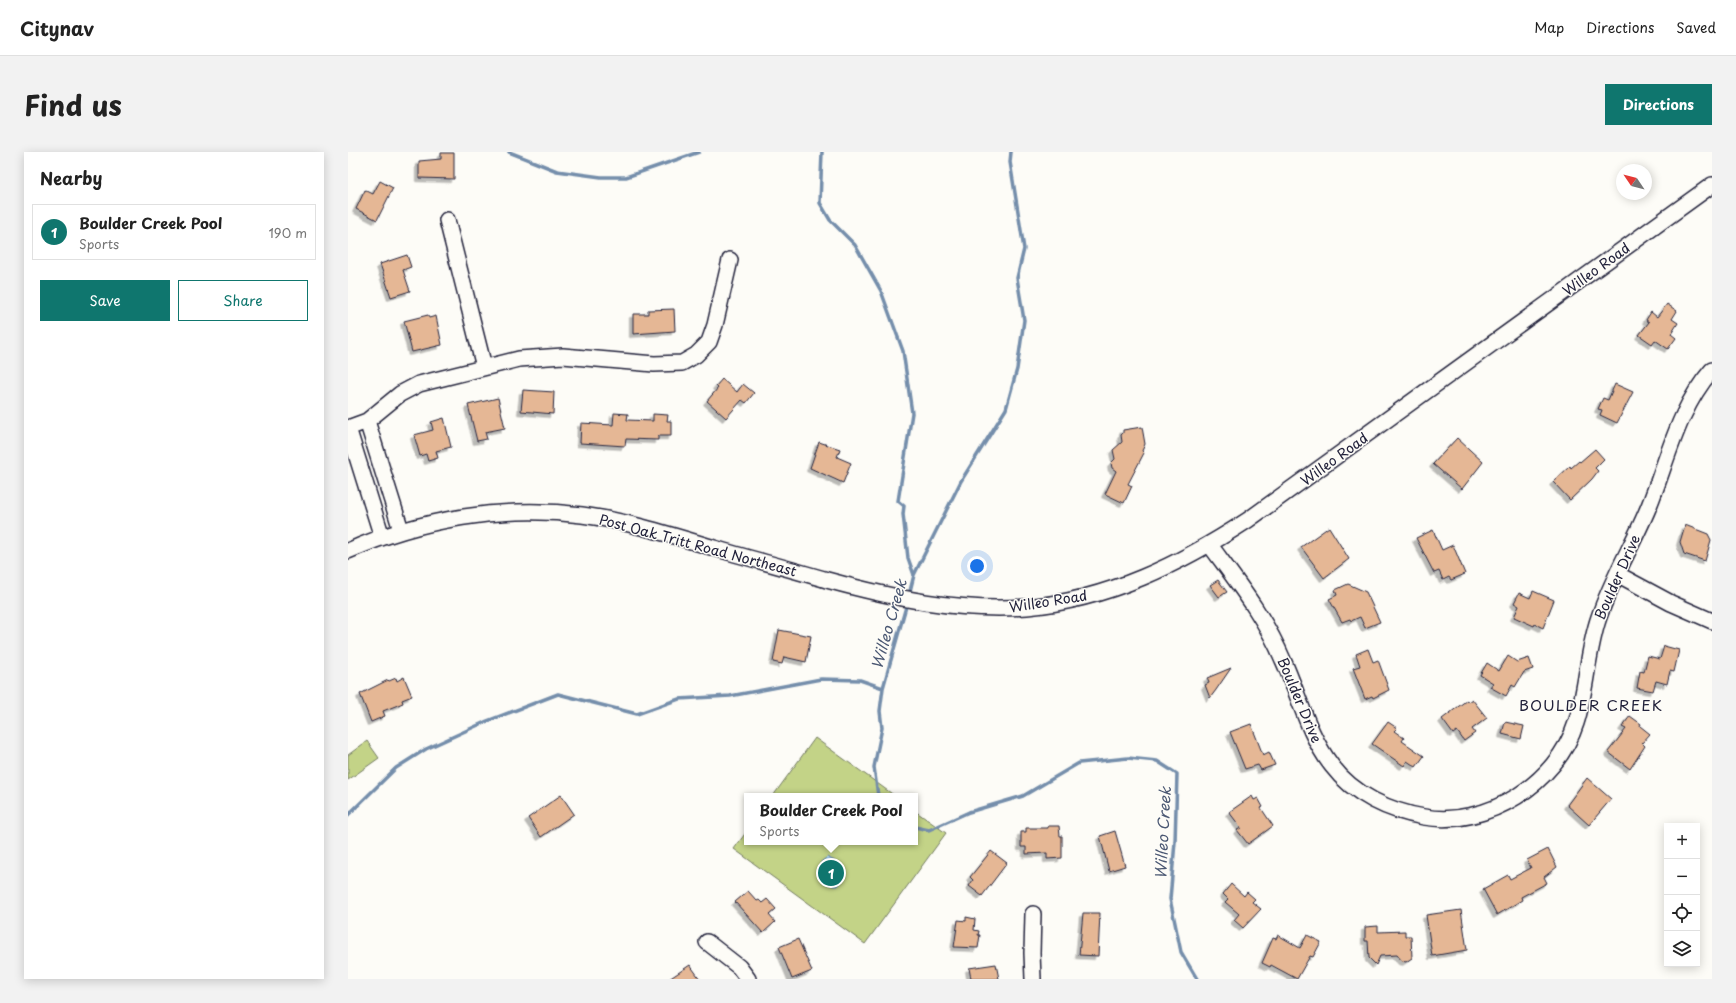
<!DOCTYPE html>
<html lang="en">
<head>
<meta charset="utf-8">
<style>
	:root { --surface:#fff; --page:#f2f2f2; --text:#222; --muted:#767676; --line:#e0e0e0; --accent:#0f766e }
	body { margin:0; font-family:"Playpen Sans",sans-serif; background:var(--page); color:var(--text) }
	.controls { position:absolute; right:12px; bottom:12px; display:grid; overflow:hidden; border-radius:0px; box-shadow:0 2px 10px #0003 }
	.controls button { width:36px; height:36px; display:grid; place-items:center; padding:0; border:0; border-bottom:1px solid var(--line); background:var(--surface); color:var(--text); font:20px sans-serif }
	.compass { position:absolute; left:1268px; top:12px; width:36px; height:36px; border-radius:50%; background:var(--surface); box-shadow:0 2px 10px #0003; rotate:305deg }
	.you { position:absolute; left:629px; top:414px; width:14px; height:14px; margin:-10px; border:3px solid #fff; border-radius:50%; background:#1a73e8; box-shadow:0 0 0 6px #1a73e833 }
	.badge { display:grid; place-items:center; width:26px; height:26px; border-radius:50%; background:var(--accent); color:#fff; font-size:13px; font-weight:700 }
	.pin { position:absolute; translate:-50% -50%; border:2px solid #fff; box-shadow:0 1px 4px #0006 }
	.popup { position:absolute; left:396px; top:641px; width:174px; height:52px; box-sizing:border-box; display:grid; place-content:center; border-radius:0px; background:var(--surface); filter:drop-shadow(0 1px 3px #0005); font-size:13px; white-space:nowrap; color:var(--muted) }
	.popup b { font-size:15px; color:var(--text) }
	.popup::after { content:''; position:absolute; left:50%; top:100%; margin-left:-8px; border:8px solid transparent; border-top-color:var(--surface) }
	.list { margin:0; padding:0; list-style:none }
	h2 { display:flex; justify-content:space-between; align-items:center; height:52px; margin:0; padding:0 16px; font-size:17px }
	h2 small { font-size:13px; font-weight:400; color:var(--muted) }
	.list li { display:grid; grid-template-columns:26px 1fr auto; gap:12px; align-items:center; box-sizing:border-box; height:56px; margin:0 8px 8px; padding:0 8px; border:1px solid var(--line); border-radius:0px }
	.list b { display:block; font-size:15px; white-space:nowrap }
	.list p { margin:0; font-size:13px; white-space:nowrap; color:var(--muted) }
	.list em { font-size:13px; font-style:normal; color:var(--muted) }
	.actions { display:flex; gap:8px; padding:12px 16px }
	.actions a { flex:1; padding:9px 0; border:1px solid var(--accent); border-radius:0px; text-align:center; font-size:14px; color:var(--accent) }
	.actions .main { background:var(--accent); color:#fff }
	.icon { flex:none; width:22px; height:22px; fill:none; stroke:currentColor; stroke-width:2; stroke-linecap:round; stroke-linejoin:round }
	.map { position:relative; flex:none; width:1364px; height:827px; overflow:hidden; border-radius:0px }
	header { display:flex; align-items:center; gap:24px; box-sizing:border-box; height:56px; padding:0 20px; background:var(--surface); border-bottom:1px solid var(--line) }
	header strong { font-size:19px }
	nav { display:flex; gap:22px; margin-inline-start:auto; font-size:14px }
	.intro { display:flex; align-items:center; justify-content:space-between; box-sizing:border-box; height:96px; padding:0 24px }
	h1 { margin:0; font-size:28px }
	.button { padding:10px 18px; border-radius:0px; background:var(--accent); color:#fff; font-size:14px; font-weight:700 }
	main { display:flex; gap:24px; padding:0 24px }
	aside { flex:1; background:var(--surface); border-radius:0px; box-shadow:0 2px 10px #0003 }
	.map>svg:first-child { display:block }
	.green { fill:#c3d387; stroke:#727a61 }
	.water { fill:#abd6f6; stroke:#748eab }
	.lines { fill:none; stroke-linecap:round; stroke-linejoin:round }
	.stream { stroke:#748eab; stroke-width:3.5 }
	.building { fill:#e5b795; stroke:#22223b; filter:url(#shadow) }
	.minor-casing { stroke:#22223b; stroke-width:18 }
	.minor { stroke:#fdfcf7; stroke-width:15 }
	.labels { text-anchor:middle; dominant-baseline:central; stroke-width:3; stroke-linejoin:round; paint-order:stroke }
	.street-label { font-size:14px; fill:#22223b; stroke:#fdfcf7 }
	.water-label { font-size:15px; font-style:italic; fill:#4b5873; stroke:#fdfcf7 }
	.neighbourhood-label { font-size:15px; letter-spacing:1px; fill:#22223b; stroke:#fdfcf7 }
</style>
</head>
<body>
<header>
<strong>Citynav</strong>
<nav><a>Map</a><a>Directions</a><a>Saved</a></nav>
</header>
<div class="intro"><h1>Find us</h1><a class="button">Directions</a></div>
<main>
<aside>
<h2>Nearby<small></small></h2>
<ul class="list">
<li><span class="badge">1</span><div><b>Boulder Creek Pool</b><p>Sports</p></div><em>190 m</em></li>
</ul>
<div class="actions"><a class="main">Save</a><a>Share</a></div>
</aside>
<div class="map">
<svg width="1364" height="827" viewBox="0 0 1364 827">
	<defs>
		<filter id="shadow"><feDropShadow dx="-3.5" dy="3.5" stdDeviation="0" flood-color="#0004"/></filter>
	</defs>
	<rect width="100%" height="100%" fill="#fdfcf7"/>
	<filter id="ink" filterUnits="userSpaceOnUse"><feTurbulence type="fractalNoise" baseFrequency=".025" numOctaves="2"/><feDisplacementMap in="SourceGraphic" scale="8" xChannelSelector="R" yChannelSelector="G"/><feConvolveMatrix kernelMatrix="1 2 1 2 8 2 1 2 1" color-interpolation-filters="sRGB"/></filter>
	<g filter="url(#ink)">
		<!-- green -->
		<path class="green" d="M467 586 547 644H425Z
			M19 589 31 606 0 628V603Z
			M567 659 598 681 517 792 386 697 399 679V690H567Z"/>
		<!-- water -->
		<path class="water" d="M479 705 487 709V714L493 719 495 725 490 734C477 736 471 721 473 710Z"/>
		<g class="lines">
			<!-- stream -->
			<path class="stream" d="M161 0 209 19 253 25H278L351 0
				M474 0 472 51 482 68 507 93 533 139 555 199 564 261 550 349 556 354 555 362 560 406 566 423 561 443
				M566 423 613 329 658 257 669 217 676 168 669 126 676 97 662 10 663 0
				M530 644 526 615 534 576 532 559 535 536 559 451
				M0 663 48 616 78 597 137 570 210 542 289 562 331 547 382 544 473 527 512 528 535 536
				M567 675 581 678 621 660 675 644 731 611 780 606 809 609 829 622 827 690 822 747 833 800 849 827"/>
		</g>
		<!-- building -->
		<path class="building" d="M93 1H106V27L71 26V9L93 7Z
			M32 29 45 36 29 68 8 57 17 38 25 42Z
			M59 103 63 115 55 118 62 139 43 145 32 112Z
			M1319 152 1329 159 1324 167 1330 171 1323 182 1328 186 1320 197 1307 188 1304 192 1291 183 1301 170 1298 168 1303 160 1309 165Z
			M326 157 327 179 285 182V162H300V158Z
			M80 163 81 166 88 164 94 193 64 200 56 169Z
			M374 227 389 240 395 232 406 241 398 251 394 248 378 266 359 249 370 236 368 234Z
			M1267 232 1285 240 1269 271 1252 263 1254 258 1250 257 1255 246 1260 248Z
			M175 238 206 240 205 262 173 259Z
			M150 246 157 276 137 280 139 287 129 289 120 253Z
			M266 261 280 262 279 268 305 269V262L320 263 319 269H323V284H310V288L278 287 277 294 232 291 233 271 265 273Z
			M96 266 103 295 88 299 90 306 80 309 78 302 72 304 66 283 85 278 83 270Z
			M794 275 797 292 794 299 796 301 780 332 784 334 776 351 757 342 768 319 764 316 763 311 767 307 765 298 774 290 773 283 775 281V278Z
			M1109 286 1135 310 1114 337 1085 312Z
			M471 290 492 297 489 305 503 311 495 331 462 316Z
			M1247 297 1256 307 1247 316 1250 319 1244 327 1222 348 1205 330 1222 314 1223 316 1231 309 1232 310Z
			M1337 373 1360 382 1363 388 1357 409 1336 402 1332 390Z
			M981 375 1001 407 976 426 953 395Z
			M1085 378 1094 398 1105 393 1117 422 1103 428 1101 425 1095 428 1091 419 1086 421 1068 386Z
			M870 428 879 440 871 445 862 433Z
			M1000 432 1018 440 1032 470 1017 476 1012 465 1003 469 1002 467 994 470 981 447 989 443 987 438Z
			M1185 439 1206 448 1195 476 1187 472 1186 474 1166 465 1171 454 1166 451 1171 441 1182 446Z
			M431 478 463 484 458 510 436 505 434 512 425 510Z
			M1316 494 1331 498 1326 520 1322 519 1319 532 1308 529 1305 539 1289 536 1292 519 1296 520 1300 504 1312 507Z
			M1020 497 1025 510 1030 508 1041 538 1025 546 1024 544 1017 547 1005 516 1012 514 1008 502Z
			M1160 504 1169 510 1181 506 1185 517 1176 520 1167 535 1164 533 1158 544 1142 535 1145 531 1132 523 1139 511 1151 519Z
			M883 516 868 538 862 546 857 533 861 531 859 526Z
			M56 525 64 544 54 548 55 551 35 559 37 564 23 570 12 542 40 528 41 529 48 526 49 529Z
			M1124 547 1139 566 1124 577 1127 581 1116 589 1109 579 1105 582 1094 567 1119 548 1120 550Z
			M1282 564 1293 572 1292 574 1302 582 1294 591 1297 594 1282 617 1260 600 1278 577 1274 575Z
			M1040 570 1049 576 1046 579 1056 586 1054 589 1076 604 1068 615 1059 609 1056 614 1024 592Z
			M1157 570 1176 574 1173 587 1154 582Z
			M903 572 915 603 921 600 927 613 913 618 910 613 897 617 882 580Z
			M1239 626 1263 647 1241 673 1219 653Z
			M213 643 226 662 193 685 180 666Z
			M904 644 906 648 910 646 915 655 913 656 925 674 900 692 889 678 893 676 881 660Z
			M700 674H711L712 684H714V706L699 707V701L678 702V695H673V680H678V676H700Z
			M767 679 777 714 761 719 752 684Z
			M1200 697 1209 715 1196 725 1199 731 1173 745 1174 748 1149 763 1135 737 1160 723 1162 727 1183 716 1179 708Z
			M643 699 659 711 634 744 621 734 625 728 622 725Z
			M883 732 896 744 899 740 907 747 904 750 913 757 895 776 886 768 891 762 877 750 880 747 875 742Z
			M400 739 409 749 411 748 414 751 419 747 428 757 421 763 427 770 415 781 387 750Z
			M1113 758 1119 798 1084 804 1078 763Z
			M735 761H752L750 804 731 803Z
			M618 765 627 767 626 778 631 779 630 783H632L630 796 606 795 610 768 618 769Z
			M1030 774V780L1057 779V784H1063L1064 806 1058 810 1054 809 1049 803 1032 804 1028 813 1021 806 1020 789H1017V775Z
			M930 783 952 796 959 783 973 790 965 805 962 804 949 827 923 813 922 815 914 811 925 786 928 787Z
			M450 787 464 819 444 827 431 795Z
			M648 812 651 827H623L621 816Z
			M342 813 352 827H321Z"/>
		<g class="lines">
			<defs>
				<path id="minor" d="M99 68 136 215
					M19 269 53 378
					M34 385 0 276 19 269 52 242 71 232 171 207 215 204 306 212 334 211 348 203 361 190 367 173 382 108
					M862 393C889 430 917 465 935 508 951 543 960 583 984 614 1006 643 1041 659 1076 665 1139 676 1209 631 1228 571 1239 537 1239 499 1251 465 1264 426 1286 391 1301 354 1320 307 1330 257 1364 218
					M0 399C72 367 155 353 234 363 279 369 323 383 366 396 404 407 442 417 479 428 545 446 610 460 679 455 759 448 833 412 900 368L1364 33
					M1269 422 1323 451 1364 469
					M359 790 391 815 400 827
					M685 827 684 801 685 762"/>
			</defs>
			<!-- minor casing -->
			<use href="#minor" class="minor-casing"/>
			<!-- minor -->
			<use href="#minor" class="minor"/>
		</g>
	</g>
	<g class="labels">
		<!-- street labels -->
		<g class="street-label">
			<text transform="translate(1248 117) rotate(-36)">Willeo Road</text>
			<text transform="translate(986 307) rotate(-36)">Willeo Road</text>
			<text transform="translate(350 393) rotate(15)">Post Oak Tritt Road Northeast</text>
			<text transform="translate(1269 425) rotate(-66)">Boulder Drive</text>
			<text transform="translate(700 449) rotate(-9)">Willeo Road</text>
			<text transform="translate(952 548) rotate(67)">Boulder Drive</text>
		</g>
		<!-- water labels -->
		<g class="water-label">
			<text transform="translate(540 472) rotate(-74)">Willeo Creek</text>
			<text transform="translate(814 681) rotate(-87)">Willeo Creek</text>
		</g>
		<!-- neighbourhood labels -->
		<g class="neighbourhood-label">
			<text x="1243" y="552">BOULDER CREEK</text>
		</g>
	</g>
</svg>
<div class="controls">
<button>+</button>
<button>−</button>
<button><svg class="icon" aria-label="locate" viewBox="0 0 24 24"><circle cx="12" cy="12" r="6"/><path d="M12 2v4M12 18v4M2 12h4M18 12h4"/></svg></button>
<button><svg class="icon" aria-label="layers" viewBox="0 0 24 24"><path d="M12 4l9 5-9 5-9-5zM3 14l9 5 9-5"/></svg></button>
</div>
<svg class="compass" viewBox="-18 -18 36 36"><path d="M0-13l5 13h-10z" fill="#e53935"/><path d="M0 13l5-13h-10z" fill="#767676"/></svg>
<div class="you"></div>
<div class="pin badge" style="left:483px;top:721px">1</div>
<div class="popup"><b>Boulder Creek Pool</b>Sports</div>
</div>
</main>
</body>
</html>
